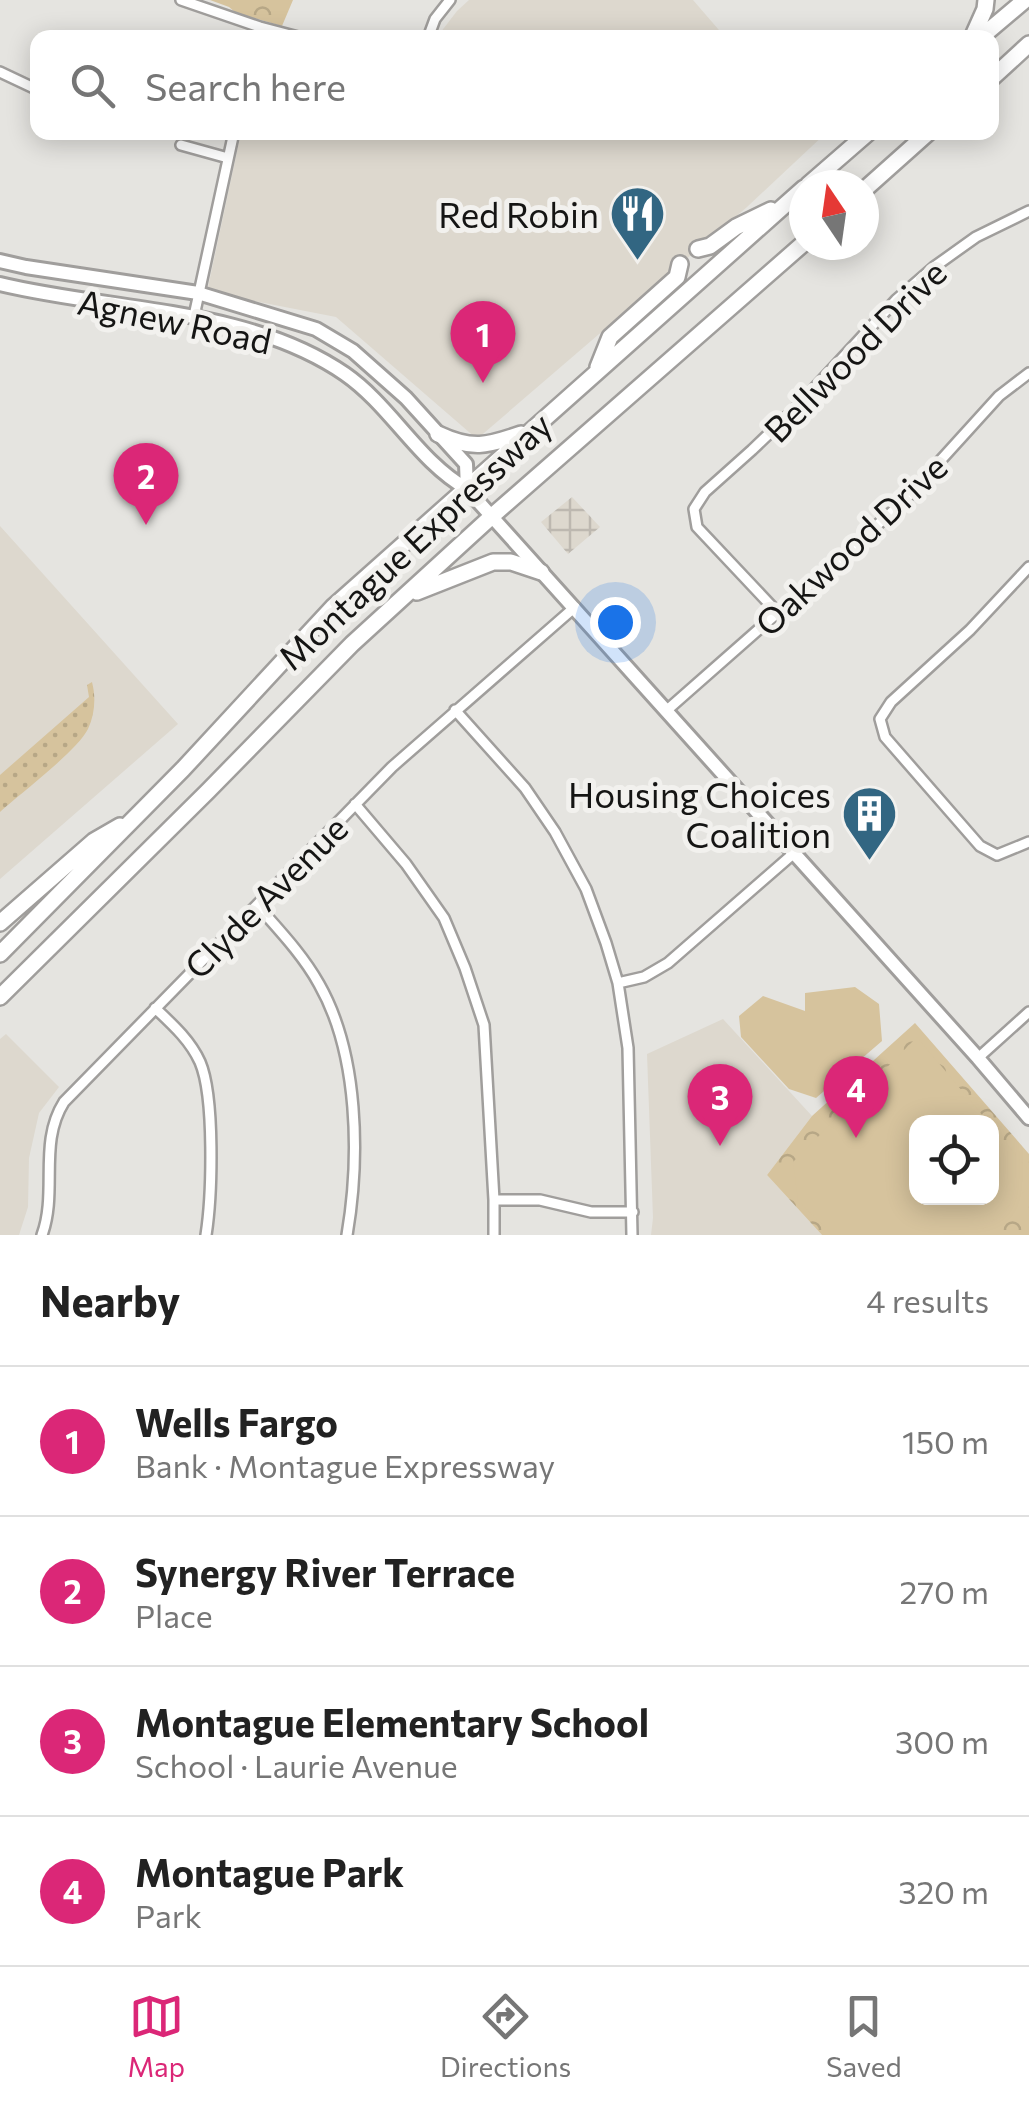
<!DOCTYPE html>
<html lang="en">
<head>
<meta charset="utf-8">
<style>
	:root { --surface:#fff; --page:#f6f6f6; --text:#222; --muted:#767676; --line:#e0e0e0; --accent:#db2777 }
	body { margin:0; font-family:Commissioner,sans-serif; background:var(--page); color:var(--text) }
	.controls { position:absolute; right:30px; bottom:30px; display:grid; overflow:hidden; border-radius:20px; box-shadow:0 5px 25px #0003 }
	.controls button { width:90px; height:90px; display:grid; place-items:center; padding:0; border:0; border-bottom:2px solid var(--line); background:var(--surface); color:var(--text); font:50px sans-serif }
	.compass { position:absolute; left:789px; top:170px; width:90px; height:90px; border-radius:50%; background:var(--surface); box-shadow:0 5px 25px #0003; rotate:347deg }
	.you { position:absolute; left:615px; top:622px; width:35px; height:35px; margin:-25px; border:8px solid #fff; border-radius:50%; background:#1a73e8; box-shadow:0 0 0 15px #1a73e833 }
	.badge { display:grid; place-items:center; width:65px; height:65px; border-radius:50%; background:var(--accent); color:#fff; font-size:32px; font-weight:700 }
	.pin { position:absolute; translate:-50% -82px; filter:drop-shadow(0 2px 5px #0008) }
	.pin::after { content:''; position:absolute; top:52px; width:35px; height:30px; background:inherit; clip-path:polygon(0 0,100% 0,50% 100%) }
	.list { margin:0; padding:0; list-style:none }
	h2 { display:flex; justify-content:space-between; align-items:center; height:130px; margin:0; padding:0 40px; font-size:42px }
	h2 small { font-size:32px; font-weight:400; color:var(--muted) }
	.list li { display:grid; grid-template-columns:65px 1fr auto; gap:30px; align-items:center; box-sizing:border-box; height:150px; padding:0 40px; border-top:2px solid var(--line) }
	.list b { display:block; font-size:38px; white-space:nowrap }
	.list p { margin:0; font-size:32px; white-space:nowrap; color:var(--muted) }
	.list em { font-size:32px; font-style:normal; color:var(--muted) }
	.icon { flex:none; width:55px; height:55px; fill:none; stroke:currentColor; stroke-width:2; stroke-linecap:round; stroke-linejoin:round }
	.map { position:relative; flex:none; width:1029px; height:1235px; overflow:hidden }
	.search { position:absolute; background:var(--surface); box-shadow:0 5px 25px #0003; left:30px; right:30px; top:30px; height:110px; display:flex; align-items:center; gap:25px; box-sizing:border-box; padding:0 35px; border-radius:20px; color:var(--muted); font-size:38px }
	.sheet { height:730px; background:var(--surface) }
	nav { display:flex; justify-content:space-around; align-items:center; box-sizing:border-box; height:140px; border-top:2px solid var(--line); background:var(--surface); font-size:28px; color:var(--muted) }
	nav a { display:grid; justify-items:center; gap:5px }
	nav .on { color:var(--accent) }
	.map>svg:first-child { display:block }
	.built { fill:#ddd8ce }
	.industrial { fill:url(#industrial-grid) }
	.grass { fill:url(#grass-dots) }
	.park { fill:url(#park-crowns); fill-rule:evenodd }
	.garden { fill:#d6c39d }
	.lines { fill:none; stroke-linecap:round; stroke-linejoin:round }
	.minor-casing { stroke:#a09e9c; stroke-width:14 }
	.secondary-casing { stroke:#a09e9c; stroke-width:18 }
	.trunk-casing { stroke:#a09e9c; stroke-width:20 }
	.minor { stroke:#fff; stroke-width:9 }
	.secondary { stroke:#fff; stroke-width:12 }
	.trunk { stroke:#fff; stroke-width:15 }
	.labels { text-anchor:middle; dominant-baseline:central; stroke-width:10; stroke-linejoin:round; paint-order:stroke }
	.poi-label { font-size:35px; fill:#151514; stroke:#f2f1ee; text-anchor:end }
	.street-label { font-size:35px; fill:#151514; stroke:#f2f1ee }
</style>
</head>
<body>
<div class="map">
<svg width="1029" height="1235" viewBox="0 0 1029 1235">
	<defs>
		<pattern id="industrial-grid" width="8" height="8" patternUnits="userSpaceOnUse" patternTransform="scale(2.5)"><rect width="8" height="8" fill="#ddd8ce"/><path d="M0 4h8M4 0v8" fill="none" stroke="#bdb8b0"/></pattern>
		<pattern id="grass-dots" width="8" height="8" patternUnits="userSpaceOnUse" patternTransform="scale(2.5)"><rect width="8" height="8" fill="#d6c39d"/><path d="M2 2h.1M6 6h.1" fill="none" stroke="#b7a786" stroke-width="1.8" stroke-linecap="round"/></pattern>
		<pattern id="park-crowns" width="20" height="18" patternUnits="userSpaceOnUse" patternTransform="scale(2.5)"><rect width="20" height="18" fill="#d6c39d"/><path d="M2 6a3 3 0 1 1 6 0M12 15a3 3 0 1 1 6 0" fill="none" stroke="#b7a786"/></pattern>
	</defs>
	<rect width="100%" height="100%" fill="#e5e4e0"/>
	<!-- built -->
	<path class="built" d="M469 0H693L725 37H437L457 11Z
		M241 133H826L747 207 477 439 336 317 207 292Z
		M0 526 178 724 0 879Z
		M723 1019 812 1116 767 1175 822 1235H651L653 1218 647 1054Z
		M6 1034 59 1087 39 1113 29 1158 28 1207 19 1235H0V1039Z"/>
	<!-- industrial -->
	<path class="industrial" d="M572 497 600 527 568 554 541 522Z"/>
	<!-- grass -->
	<path class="grass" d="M92 682C96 697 95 714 88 729 77 751 21 793 0 812V775L89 697 87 685Z"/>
	<!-- park -->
	<path class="park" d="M210 0H293L282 26 236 13 229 7Z
		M915 1023 1029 1154V1235H822L767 1175 812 1116ZM916 1122H992V1198H916Z"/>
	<!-- garden -->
	<path class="garden" d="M855 987 879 1004 882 1041 816 1098 789 1089 741 1037 739 1016 763 996 805 1011V993Z
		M917 1037 988 1122H916V1198H992V1127L1029 1171V1187L977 1235H832L798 1200 793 1162Z"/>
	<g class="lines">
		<defs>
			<path id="minor" d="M181 0 260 27 302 38
				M428 38 435 19 450 0
				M0 72 38 90
				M181 145 228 158
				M194 316 234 132
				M1029 567 970 630 891 702 880 719 885 737 980 846 997 855 1029 842
				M778 613 697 527 694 509 705 492 752 450 798 406 896 300 934 267 976 237 1029 211
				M455 710 525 788 555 832 586 889 606 943 618 983 628 1048 632 1235
				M666 711 901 504 999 396 1029 373
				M355 804 406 864 444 918 465 968 484 1025 494 1200V1235
				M257 905C279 930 303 955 319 984 359 1054 360 1158 347 1235
				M618 983 644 977 668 963 793 854
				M155 1008C172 1024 190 1040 200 1062 215 1097 212 1196 206 1235
				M978 1058 1029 1012
				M494 1200H540L591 1212H633
				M42 1235C58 1191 38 1143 64 1102L392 767 575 607"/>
			<path id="secondary" d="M0 261 26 267 198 293 316 329 353 351 406 398 466 464 467 489
				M0 284C111 311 248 307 345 374 391 406 418 461 467 489L978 1058 1029 1118"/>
			<path id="trunk" d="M972 38 985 9 986 0
				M980 38 1025 0
				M992 78 1029 44
				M808 185 869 132
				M864 190 929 132
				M698 249 710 246 736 227 771 210
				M598 367 610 337 677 277 680 264
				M438 434C472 450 487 446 521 434
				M417 592 493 562H511L541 572
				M0 923 94 841 120 826
				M0 954 183 769 333 607 804 188
				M0 997 208 791 352 644 491 517 804 243"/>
		</defs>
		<!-- minor casing -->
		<use href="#minor" class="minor-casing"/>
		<!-- secondary casing -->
		<use href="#secondary" class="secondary-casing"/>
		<!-- trunk casing -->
		<use href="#trunk" class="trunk-casing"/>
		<!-- minor -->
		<use href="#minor" class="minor"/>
		<!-- secondary -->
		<use href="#secondary" class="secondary"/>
		<!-- trunk -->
		<use href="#trunk" class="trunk"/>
	</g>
	<!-- icons -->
	<defs>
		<symbol id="restaurant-pin" viewBox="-11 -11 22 30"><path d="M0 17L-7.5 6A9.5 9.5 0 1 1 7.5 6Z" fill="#326682" stroke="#f2f1ee"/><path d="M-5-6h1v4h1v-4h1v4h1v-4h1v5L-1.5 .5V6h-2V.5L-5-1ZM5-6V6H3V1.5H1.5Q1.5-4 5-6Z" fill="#fff"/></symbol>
		<symbol id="building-pin" viewBox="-11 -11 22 30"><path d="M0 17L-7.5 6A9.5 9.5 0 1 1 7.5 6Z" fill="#326682" stroke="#f2f1ee"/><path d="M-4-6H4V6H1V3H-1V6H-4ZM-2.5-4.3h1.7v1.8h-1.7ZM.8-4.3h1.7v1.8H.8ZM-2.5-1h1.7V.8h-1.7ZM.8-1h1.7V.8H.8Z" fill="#fff"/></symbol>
	</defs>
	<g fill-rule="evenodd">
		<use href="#restaurant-pin" x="606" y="182" width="63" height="86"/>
		<use href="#building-pin" x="838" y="782" width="63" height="86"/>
	</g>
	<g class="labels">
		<!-- poi labels -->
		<g class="poi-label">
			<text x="599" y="213">Red Robin</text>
			<text x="831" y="793">Housing Choices<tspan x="831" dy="40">Coalition</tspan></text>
		</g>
		<!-- street labels -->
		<g class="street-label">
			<text transform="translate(175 320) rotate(12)">Agnew Road</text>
			<text transform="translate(854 350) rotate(-45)">Bellwood Drive</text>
			<text transform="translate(414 540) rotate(-43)">Montague Expressway</text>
			<text transform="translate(850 544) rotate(-43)">Oakwood Drive</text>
			<text transform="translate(265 896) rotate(-45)">Clyde Avenue</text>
		</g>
	</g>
</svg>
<div class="controls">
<button><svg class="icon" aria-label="locate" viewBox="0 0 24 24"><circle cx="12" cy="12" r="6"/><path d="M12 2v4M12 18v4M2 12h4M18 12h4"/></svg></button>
</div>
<svg class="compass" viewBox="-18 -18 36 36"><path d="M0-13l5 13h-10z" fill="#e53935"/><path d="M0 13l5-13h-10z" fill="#767676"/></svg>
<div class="you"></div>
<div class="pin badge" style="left:483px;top:383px">1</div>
<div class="pin badge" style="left:146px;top:525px">2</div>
<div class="pin badge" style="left:720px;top:1146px">3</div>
<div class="pin badge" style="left:856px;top:1138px">4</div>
<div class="search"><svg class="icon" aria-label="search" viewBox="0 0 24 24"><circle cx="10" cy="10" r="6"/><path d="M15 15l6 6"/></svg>Search here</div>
</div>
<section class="sheet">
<h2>Nearby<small>4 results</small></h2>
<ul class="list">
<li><span class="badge">1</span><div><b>Wells Fargo</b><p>Bank · Montague Expressway</p></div><em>150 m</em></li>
<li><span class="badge">2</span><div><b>Synergy River Terrace</b><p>Place</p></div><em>270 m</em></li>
<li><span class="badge">3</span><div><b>Montague Elementary School</b><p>School · Laurie Avenue</p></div><em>300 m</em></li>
<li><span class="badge">4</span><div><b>Montague Park</b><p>Park</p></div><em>320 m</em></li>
</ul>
</section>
<nav>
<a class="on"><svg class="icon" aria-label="map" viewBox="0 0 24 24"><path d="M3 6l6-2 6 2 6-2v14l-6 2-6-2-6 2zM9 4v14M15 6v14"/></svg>Map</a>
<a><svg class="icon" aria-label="directions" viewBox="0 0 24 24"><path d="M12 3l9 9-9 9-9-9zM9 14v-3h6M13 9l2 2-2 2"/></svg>Directions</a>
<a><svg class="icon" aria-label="saved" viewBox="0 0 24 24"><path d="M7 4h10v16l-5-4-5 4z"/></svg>Saved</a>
</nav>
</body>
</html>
